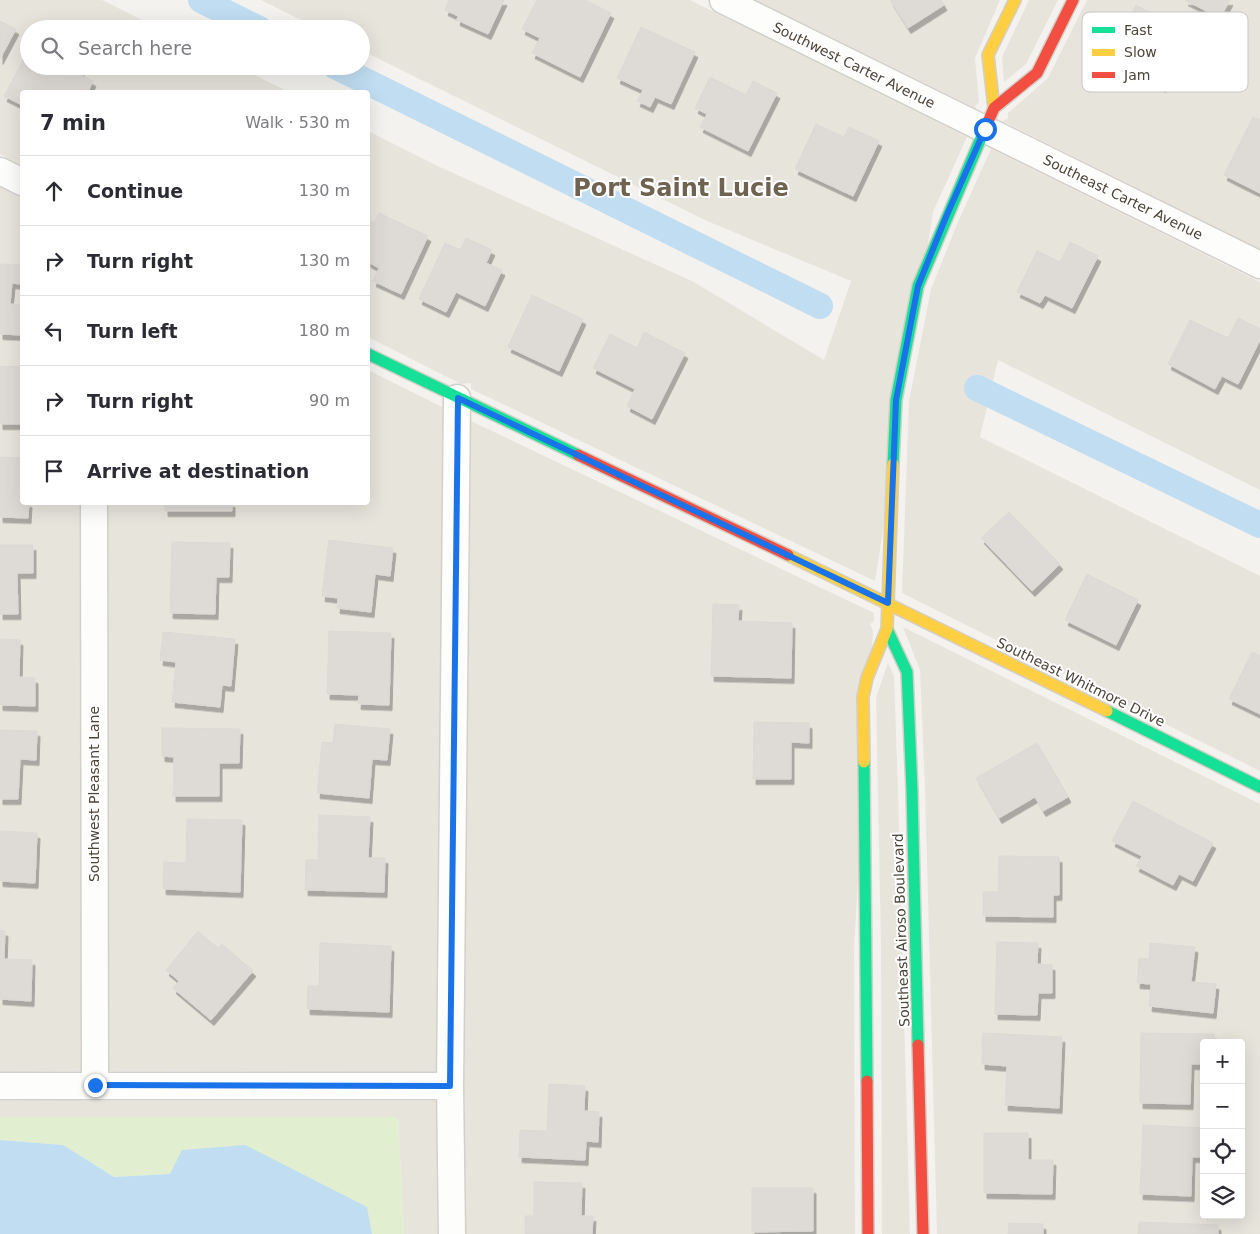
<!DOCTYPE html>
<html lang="en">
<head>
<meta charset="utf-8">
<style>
	:root { --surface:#fff; --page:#f2f2f3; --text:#2b2b33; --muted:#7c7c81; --line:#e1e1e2 }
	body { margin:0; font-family:"DejaVu Sans",sans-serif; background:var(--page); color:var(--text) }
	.controls { position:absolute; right:15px; bottom:15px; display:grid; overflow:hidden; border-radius:5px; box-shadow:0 5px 20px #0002 }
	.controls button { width:45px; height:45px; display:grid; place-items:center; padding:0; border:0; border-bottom:1px solid var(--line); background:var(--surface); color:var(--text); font:25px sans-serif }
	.stop { position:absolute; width:15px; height:15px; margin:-11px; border:4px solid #1a73e8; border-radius:50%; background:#fff }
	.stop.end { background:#1a73e8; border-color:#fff; box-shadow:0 1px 5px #0008 }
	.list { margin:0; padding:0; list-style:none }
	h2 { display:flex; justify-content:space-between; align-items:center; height:65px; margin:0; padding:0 20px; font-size:21px }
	h2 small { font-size:16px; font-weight:400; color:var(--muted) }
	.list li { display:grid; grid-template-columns:32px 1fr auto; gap:15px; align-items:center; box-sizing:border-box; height:70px; padding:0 20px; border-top:1px solid var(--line) }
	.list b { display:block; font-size:19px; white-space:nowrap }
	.list em { font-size:16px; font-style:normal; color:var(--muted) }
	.icon { flex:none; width:28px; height:28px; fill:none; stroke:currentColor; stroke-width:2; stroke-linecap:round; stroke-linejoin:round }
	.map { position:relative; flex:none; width:1260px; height:1234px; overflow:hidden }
	.search { position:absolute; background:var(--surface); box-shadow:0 5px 20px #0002; left:20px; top:20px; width:350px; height:55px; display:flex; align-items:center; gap:12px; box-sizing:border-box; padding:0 18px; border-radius:28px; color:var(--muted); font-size:19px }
	.panel { position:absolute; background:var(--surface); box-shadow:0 5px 20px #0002; left:20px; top:90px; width:350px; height:415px; border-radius:5px }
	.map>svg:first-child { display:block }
	.residential { fill:#e7e4dc; fill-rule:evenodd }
	.green { fill:#e1eecf }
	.water { fill:#c0ddf1 }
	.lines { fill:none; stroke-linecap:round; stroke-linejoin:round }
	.canal { stroke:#c0ddf1; stroke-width:26 }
	.building { fill:#dedbd6; stroke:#dcd9d4; filter:url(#shadow) }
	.street-casing { stroke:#d2d0cb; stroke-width:29 }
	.fast-casing { stroke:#d3cfc5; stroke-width:14 }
	.slow-casing { stroke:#d3cfc5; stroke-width:14 }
	.jam-casing { stroke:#d3cfc5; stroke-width:14 }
	.street { stroke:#fdfdfc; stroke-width:26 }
	.fast { stroke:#16e098; stroke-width:11 }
	.slow { stroke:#ffcf43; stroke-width:11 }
	.jam { stroke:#f24e42; stroke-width:11 }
	.route { stroke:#1a73e8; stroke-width:6 }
	.labels { text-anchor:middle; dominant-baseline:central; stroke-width:4; stroke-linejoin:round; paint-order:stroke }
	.street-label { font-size:14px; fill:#4b4439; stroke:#fff }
	.town-label { font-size:24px; font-weight:bold; fill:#6e6250; stroke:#fff }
	.key { fill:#fff; stroke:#c9c7c4; stroke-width:1 }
	.key-label { font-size:14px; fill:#4b4439 }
</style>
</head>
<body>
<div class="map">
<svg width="1260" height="1234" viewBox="0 0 1260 1234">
	<defs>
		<filter id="shadow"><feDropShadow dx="3" dy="5.5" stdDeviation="0" flood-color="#0004"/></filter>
	</defs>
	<rect width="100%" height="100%" fill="#f4f2ee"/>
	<!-- residential -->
	<path class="residential" d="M0 0H102L160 29H29V66H236L289 92H22V166L0 154Z
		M261 0H690L967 137 933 212 875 581 471 389V383L461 384 368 337V131L442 168 692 281 824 360 851 281 707 221 361 50V29H319Z
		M756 0H1000L975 58 979 102 975 106 977 109Z
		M1029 0H1058L1026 64 1004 82 1002 57Z
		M1087 0H1260V249L1002 121 1008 119V113L1048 78Z
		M991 149 1260 282V490L998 360 980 437 1260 576V771L902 593 909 401 931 289 958 222Z
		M0 187 22 198V502L80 503 82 1071 0 1072Z
		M368 370 444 408 437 1072 109 1071 107 503 368 502Z
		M471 421 874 613V621L870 624 873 631 854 948 855 1234H465L464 1086Z
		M903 627 1260 804V1234H937L925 788 920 670ZM1204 1043H1241V1215H1204Z
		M888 663 894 676 898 791 910 1234H882L881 945 876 698Z
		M82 1100V1101H437L438 1234H404L398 1117H0V1101Z"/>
	<!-- green -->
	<path class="green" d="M0 1117H398L404 1234H372L367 1207 170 1174 114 1177 63 1145 0 1140Z"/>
	<!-- water -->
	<path class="water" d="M0 1140 63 1145 114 1177 170 1174 182 1150 245 1145 367 1207 372 1234H0Z"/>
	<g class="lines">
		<!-- canal -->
		<path class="canal" d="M201 0 259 29
			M335 66 820 306
			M977 388 1260 525"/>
	</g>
	<!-- building -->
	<path class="building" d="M449 0H504L488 34 457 20 458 16 445 10Z
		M537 0H585L611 13 580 77 532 53 540 38 522 29Z
		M890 0H941L944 5 908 28Z
		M1185 0H1230L1220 18Z
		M1136 5 1205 41 1185 81 1170 73 1163 87 1129 70 1144 40 1123 30Z
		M0 21 16 29 0 59Z
		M641 27 695 52 671 104 655 97 650 107 637 101 643 90 617 78Z
		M29 49V66H83L79 74 93 81 88 92H22V105L4 96Z
		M710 77 746 95 753 81 777 93 748 151 700 127 707 114 695 108Z
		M1253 117 1260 120V193L1224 175Z
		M816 124 844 137 849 127 879 141 853 196 795 169Z
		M379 213 428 236 401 294 373 281 379 268 368 262V220L374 223Z
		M466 238 492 250 486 263 502 270 485 306 456 292 446 312 419 299 445 243 460 250Z
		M1070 242 1098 256 1072 308 1045 295 1040 303 1017 292 1037 251 1060 262Z
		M0 264 21 265 20 284 12 283 10 304 22 305V335L0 334Z
		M532 295 583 319 559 371 508 347Z
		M1238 318 1260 329V340L1238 384 1222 376 1215 389 1168 364 1190 320 1228 338Z
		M644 332 685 353 652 419 627 406 635 389 593 368 610 334 637 348Z
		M0 366 22 367V424H0Z
		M0 457 22 458V502H29L28 518 0 517Z
		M165 502H232V511H165Z
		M1009 512 1060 564 1032 591 981 538Z
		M329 540 393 548 390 576 375 574 371 612 337 608 338 598 322 596Z
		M172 542 230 543 229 577H216L215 614 170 613Z
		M0 545H33V573H17L18 614H0Z
		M1087 574 1138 600 1116 645 1065 620Z
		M713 604 739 605 738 621 792 623 791 678 711 676Z
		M329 631 391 633 389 705 358 704 359 695 327 694Z
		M163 632 235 639 231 686 222 685 220 707 172 702 176 662 160 660Z
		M0 639 20 640 19 677 35 678V706L0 705Z
		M1252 652 1260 656V714L1229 699Z
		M754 722 809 723V743L791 742V779H753Z
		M335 724 390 729 387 760 372 759 369 798 317 793 322 742 333 743Z
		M162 728 240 729 239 763H219V796H173L174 757 162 756Z
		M0 730 37 731 36 760 20 759 18 799H0Z
		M1037 743 1068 797 1043 811 1035 797 999 818 976 778Z
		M1133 801 1213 843 1193 881 1179 874 1173 885 1136 866 1142 856 1112 841Z
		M319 815 370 817 368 858H385L384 892 305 890 306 860H318Z
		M187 819 242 820 240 892 163 889 164 862 186 863Z
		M0 831 37 833 35 883 0 881Z
		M999 856 1059 857V895H1053V917L983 916V892H998Z
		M0 930 5 931 4 959 32 960 31 1001 0 999Z
		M198 931 218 948 222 944 253 971 211 1020 173 988 179 981 166 970Z
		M997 942 1038 943 1037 964 1052 965V993H1038L1037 1015 995 1014Z
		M320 943 391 946 389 1012 307 1009 308 986H319Z
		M1150 943 1195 947 1191 982 1216 984 1213 1013 1149 1006 1151 984 1137 983 1139 958 1149 959Z
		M983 1033 1062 1037 1059 1108 1005 1105 1007 1066 982 1064Z
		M1141 1033 1214 1034V1043H1204V1064H1191L1190 1104 1140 1103Z
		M549 1084 585 1086 584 1111 599 1112 598 1142 586 1141 585 1160 519 1157 520 1130 547 1131Z
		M1143 1125 1204 1128V1157H1192L1191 1196 1140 1194Z
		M984 1133H1028V1160H1053L1052 1194 984 1193Z
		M534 1182 582 1183 581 1216H593L592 1234H525V1216H534Z
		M752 1188H813V1231L752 1232Z
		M1139 1222 1218 1225V1234H1138Z
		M1009 1223 1043 1224V1234H1008Z"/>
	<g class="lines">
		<defs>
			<path id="street" d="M723 0 1260 265
				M0 171 22 182
				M94 502 95 1085
				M0 1086H450
				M452 1234 450 1086 457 398"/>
			<path id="fast" d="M368 354 578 455
				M893 464 896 400 918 286 984 131
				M887 629 907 672 912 790 918 1045
				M1107 711 1260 787
				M864 762 867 1081"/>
			<path id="slow" d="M994 108 988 55 1015 0
				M788 555 1107 711
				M864 762 863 697 867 678 887 629 893 464"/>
			<path id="jam" d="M984 131 994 108 1037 73 1073 0
				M578 455 788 555
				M918 1045 923 1234
				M867 1081 868 1234"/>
		</defs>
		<!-- street casing -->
		<use href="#street" class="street-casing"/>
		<!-- fast casing -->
		<use href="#fast" class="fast-casing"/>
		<!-- slow casing -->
		<use href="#slow" class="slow-casing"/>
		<!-- jam casing -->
		<use href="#jam" class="jam-casing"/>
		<!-- street -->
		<use href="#street" class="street"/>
		<!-- fast -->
		<use href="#fast" class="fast"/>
		<!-- slow -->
		<use href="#slow" class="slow"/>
		<!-- jam -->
		<use href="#jam" class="jam"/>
	</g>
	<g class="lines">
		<!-- route -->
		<path class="route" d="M95 1085 450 1086 458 398 888 603 896 400 918 286 946 217 985 129"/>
	</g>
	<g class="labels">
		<!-- street labels -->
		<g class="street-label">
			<text transform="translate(854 65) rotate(26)">Southwest Carter Avenue</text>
			<text transform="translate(1123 197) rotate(26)">Southeast Carter Avenue</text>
			<text transform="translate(1081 682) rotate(26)">Southeast Whitmore Drive</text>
			<text transform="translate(94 794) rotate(-90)">Southwest Pleasant Lane</text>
			<text transform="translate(901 930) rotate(-92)">Southeast Airoso Boulevard</text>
		</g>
		<!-- town labels -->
		<g class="town-label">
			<text x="681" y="188">Port Saint Lucie</text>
		</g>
	</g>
	<!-- legend -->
	<rect x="1082" y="12" width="166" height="80" rx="8" class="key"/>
	<rect x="1092" y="27" width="23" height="6" fill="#16e098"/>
	<rect x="1092" y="49" width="23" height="7" fill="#ffcf43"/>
	<rect x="1092" y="72" width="23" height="6" fill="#f24e42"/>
	<g class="key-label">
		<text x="1124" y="35">Fast</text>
		<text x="1124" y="57">Slow</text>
		<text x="1124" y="80">Jam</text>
	</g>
</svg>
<div class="controls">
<button>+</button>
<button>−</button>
<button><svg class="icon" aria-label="locate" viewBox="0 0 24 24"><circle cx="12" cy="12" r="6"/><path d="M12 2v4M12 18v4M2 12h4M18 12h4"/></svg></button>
<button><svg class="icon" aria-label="layers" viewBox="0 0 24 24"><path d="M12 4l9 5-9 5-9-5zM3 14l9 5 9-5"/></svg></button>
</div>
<div class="stop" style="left:985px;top:129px"></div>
<div class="stop end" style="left:95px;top:1085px"></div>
<div class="search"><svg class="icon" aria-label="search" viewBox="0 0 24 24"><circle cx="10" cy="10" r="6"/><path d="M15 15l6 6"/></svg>Search here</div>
<section class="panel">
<h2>7 min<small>Walk · 530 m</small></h2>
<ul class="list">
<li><svg class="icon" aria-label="ahead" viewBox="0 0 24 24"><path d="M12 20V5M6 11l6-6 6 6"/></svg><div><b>Continue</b></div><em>130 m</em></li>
<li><svg class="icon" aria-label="right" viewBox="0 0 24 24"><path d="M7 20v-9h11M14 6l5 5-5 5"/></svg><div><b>Turn right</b></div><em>130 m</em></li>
<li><svg class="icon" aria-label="left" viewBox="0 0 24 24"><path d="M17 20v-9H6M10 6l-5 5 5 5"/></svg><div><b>Turn left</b></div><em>180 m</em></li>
<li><svg class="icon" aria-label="right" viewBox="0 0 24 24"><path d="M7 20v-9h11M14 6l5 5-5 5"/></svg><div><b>Turn right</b></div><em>90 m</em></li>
<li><svg class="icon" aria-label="arrive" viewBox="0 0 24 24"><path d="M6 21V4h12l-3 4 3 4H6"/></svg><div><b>Arrive at destination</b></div></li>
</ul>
</section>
</div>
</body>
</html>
